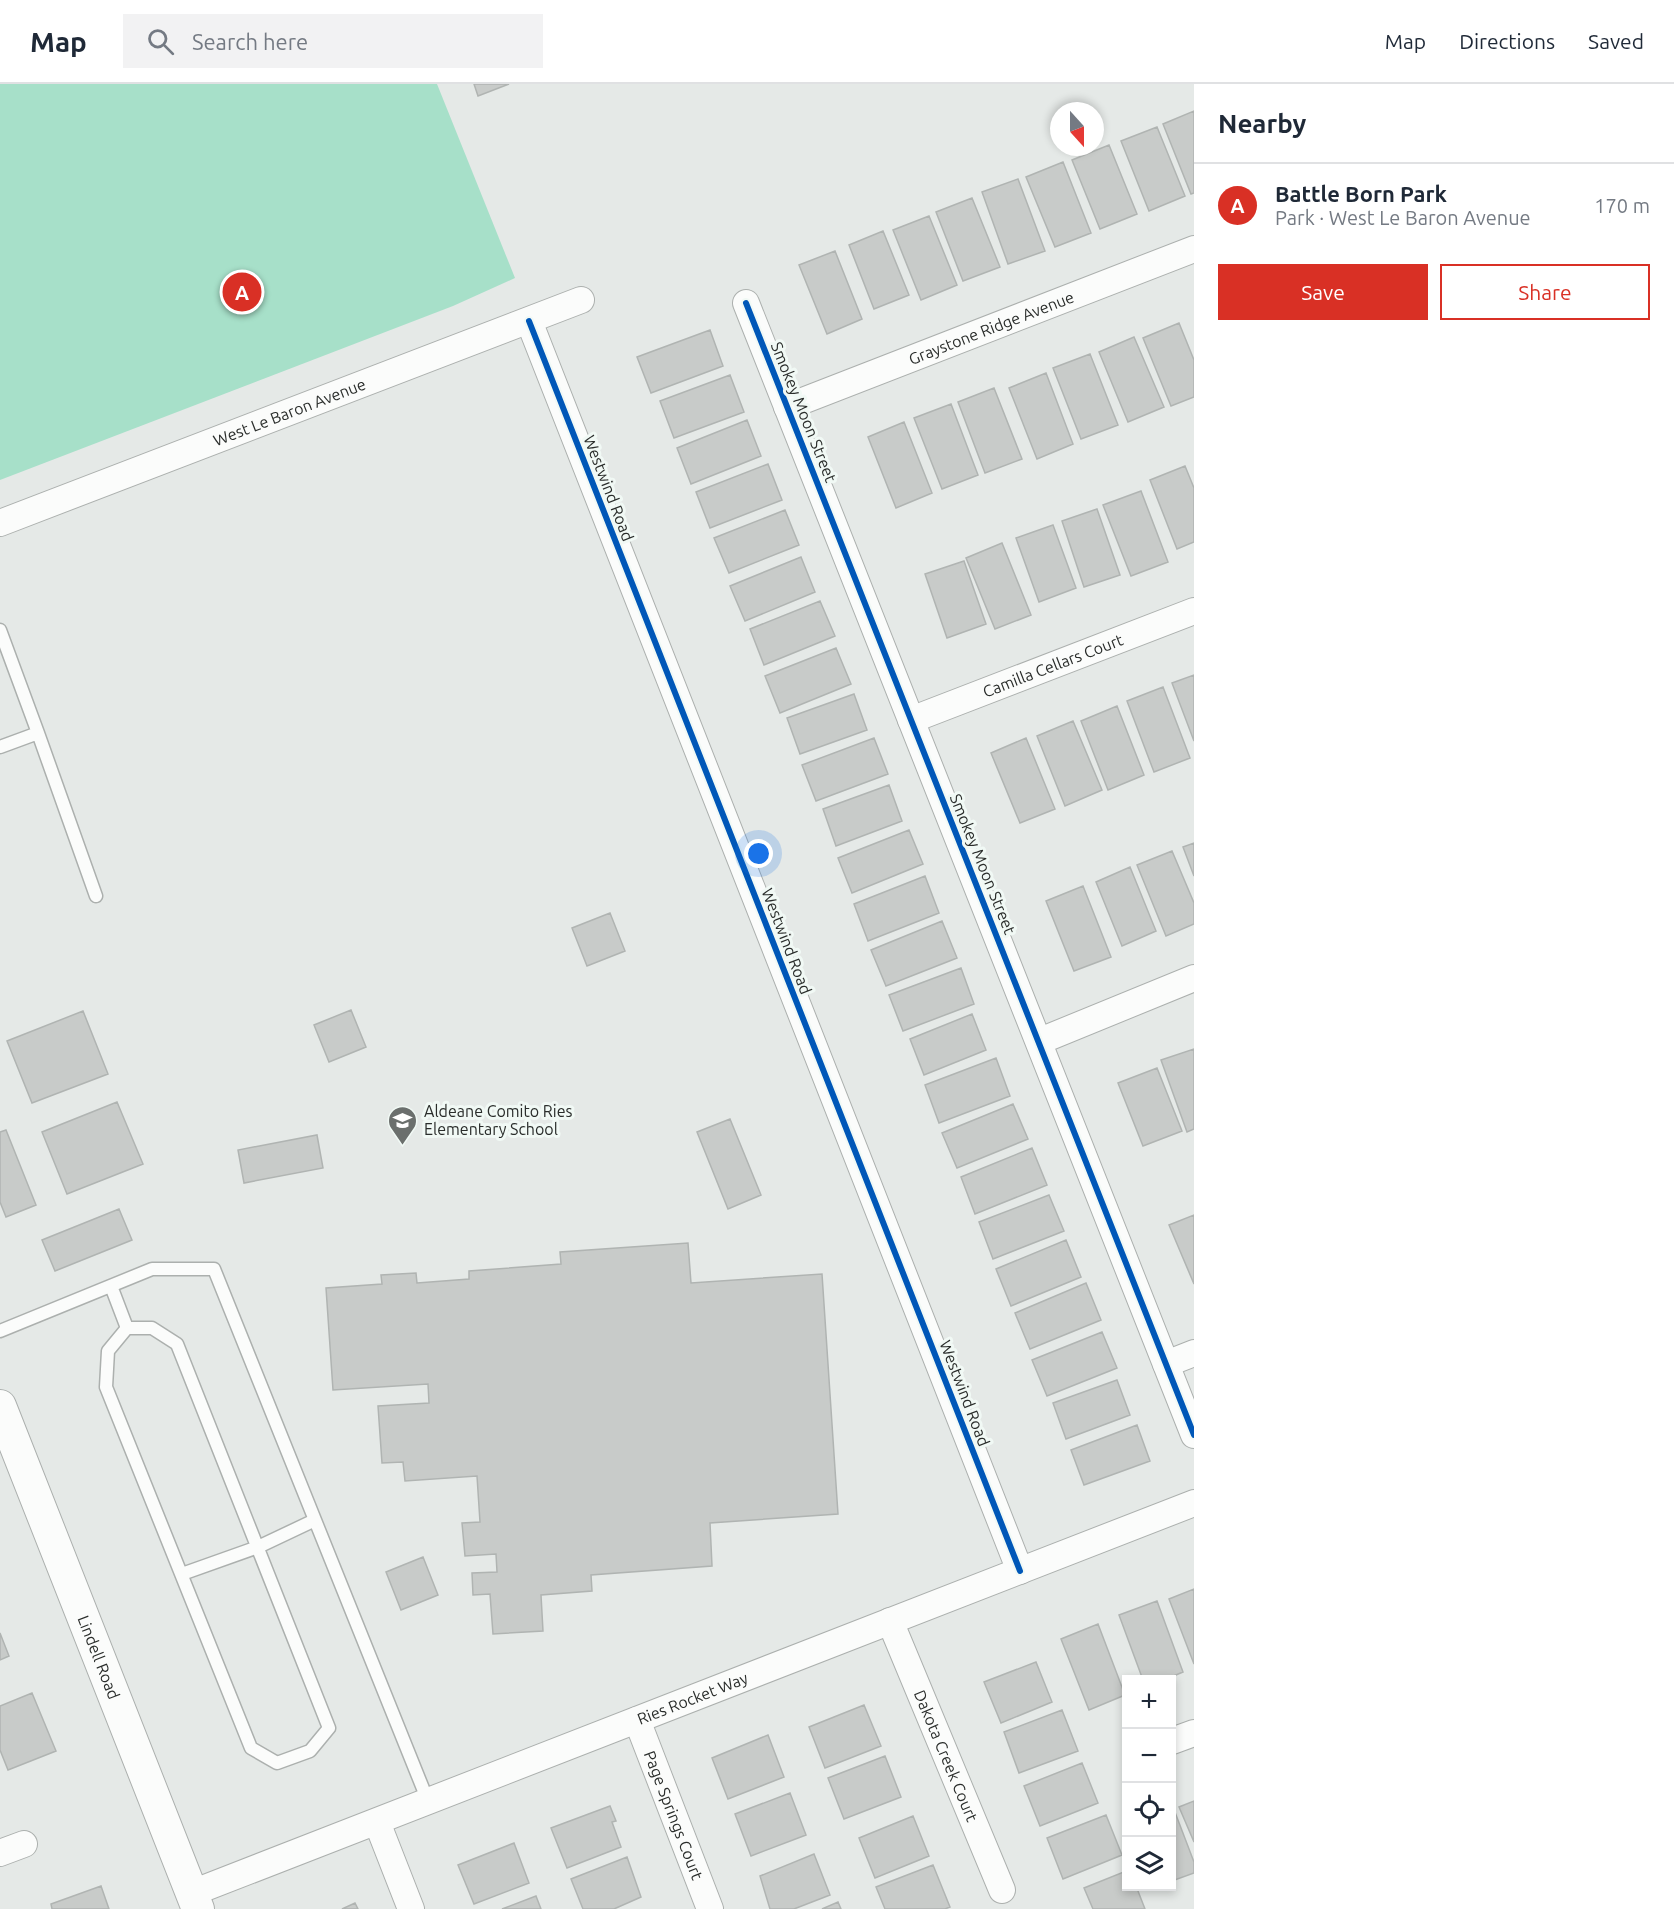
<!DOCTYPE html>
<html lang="en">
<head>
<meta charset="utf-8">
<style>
	:root { --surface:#fff; --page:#f2f2f3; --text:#1f2937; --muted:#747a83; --line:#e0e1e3; --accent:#d93025 }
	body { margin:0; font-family:Ubuntu,sans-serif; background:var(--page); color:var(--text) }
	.controls { position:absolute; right:18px; bottom:18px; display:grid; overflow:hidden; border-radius:0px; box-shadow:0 3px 9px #0003 }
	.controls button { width:54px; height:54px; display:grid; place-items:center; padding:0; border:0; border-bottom:2px solid var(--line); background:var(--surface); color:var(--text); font:30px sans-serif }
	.compass { position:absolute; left:1050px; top:18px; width:54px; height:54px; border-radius:50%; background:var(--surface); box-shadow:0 3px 9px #0003; rotate:159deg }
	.you { position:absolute; left:759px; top:770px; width:21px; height:21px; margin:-15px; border:4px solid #fff; border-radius:50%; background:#1a73e8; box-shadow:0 0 0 9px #1a73e833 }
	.badge { display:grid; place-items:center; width:39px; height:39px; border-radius:50%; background:var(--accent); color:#fff; font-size:20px; font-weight:700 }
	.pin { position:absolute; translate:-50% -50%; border:3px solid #fff; box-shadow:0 2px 6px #0006 }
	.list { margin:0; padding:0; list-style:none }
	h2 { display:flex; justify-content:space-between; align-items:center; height:78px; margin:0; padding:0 24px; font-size:26px }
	h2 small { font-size:20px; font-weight:400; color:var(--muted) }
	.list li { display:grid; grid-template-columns:39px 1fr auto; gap:18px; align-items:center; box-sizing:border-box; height:84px; padding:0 24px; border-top:2px solid var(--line) }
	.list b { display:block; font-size:22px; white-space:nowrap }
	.list p { margin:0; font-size:20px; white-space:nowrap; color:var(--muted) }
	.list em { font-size:20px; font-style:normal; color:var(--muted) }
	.actions { display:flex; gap:12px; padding:18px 24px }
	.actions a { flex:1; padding:14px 0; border:2px solid var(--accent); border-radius:0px; text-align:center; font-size:21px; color:var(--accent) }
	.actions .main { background:var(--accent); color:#fff }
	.icon { flex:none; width:33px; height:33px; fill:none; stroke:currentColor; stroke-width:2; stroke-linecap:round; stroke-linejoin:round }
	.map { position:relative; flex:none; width:1194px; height:1825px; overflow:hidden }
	header { display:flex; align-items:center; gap:36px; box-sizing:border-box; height:84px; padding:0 30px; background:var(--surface); border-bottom:2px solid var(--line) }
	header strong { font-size:28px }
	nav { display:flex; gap:33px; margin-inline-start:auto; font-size:21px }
	.search { width:420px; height:54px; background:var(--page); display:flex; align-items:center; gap:15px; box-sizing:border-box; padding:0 21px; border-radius:0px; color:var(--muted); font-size:22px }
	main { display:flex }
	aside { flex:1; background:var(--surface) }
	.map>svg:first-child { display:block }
	.green { fill:#a7e0c9 }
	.building { fill:#c8cbc9; stroke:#b0b4b2; stroke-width:1.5 }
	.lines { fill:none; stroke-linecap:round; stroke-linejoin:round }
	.service-casing { stroke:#acb0ae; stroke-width:15 }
	.minor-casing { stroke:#acb0ae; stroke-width:28 }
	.tertiary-casing { stroke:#acb0ae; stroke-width:34 }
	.service { stroke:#fbfcfb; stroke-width:12 }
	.minor { stroke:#fbfcfb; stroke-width:26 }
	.tertiary { stroke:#fbfcfb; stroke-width:32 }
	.cycleway-casing { stroke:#f1f9f5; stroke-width:10 }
	.cycleway { stroke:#0057b8; stroke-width:6 }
	.labels { text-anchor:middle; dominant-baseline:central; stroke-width:6; stroke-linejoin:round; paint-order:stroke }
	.street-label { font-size:16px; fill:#2a2d2b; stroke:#f1f9f5 }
	.poi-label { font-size:16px; fill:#2a2d2b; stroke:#f1f9f5; text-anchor:start }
</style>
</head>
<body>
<header>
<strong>Map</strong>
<div class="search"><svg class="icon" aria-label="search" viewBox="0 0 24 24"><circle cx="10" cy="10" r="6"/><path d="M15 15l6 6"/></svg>Search here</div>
<nav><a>Map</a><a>Directions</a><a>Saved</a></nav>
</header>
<main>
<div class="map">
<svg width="1194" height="1825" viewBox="0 0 1194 1825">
	<rect width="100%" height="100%" fill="#e5e9e7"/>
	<!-- green -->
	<path class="green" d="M0 0H437L515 194 453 222 0 396Z"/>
	<!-- building -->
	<path class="building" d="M474 0H509L478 12Z
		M1194 27V109L1191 110 1163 40Z
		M1157 43 1185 112 1149 127 1121 57Z
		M1109 61 1137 130 1100 145 1072 76Z
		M1063 78 1091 149 1055 163 1026 93Z
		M1018 95 1045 167 1008 180 982 108Z
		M972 114 1000 183 963 197 936 128Z
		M929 132 957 201 921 216 893 146Z
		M883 147 909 211 874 225 849 161Z
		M835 167 862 235 827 250 799 181Z
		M1179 239 1194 276V313L1171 322 1143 254Z
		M710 246 723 282 651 309 637 273Z
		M1134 253 1164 323 1128 338 1099 268Z
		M1090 270 1118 341 1081 355 1053 284Z
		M1046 289 1073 360 1037 375 1009 304Z
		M730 291 744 328 674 354 660 317Z
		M994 304 1022 375 985 389 958 318Z
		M951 320 978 391 942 405 914 334Z
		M747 336 761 372 691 400 677 364Z
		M904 338 932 409 896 424 868 353Z
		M768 380 782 416 710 444 696 408Z
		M1185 382 1194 404V458L1177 465 1150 396Z
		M1141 407 1168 478 1131 492 1103 421Z
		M1097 425 1120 491 1084 503 1062 437Z
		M785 426 799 461 729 489 714 454Z
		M1053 441 1076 504 1039 518 1016 454Z
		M1002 459 1031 531 995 545 966 474Z
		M801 473 815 508 745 537 730 502Z
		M964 477 986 540 947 554 925 490Z
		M820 517 835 552 764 581 750 545Z
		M836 564 851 600 780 629 765 592Z
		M1194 591V657L1172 599Z
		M1163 603 1190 674 1154 688 1127 617Z
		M854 610 867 646 800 670 787 634Z
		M1117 622 1144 691 1108 706 1081 637Z
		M1073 637 1102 706 1065 722 1037 652Z
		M874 654 888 690 816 717 802 681Z
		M1026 654 1055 725 1020 739 991 669Z
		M889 701 902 737 836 762 823 725Z
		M909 746 923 780 852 809 838 774Z
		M1194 759V792L1183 763Z
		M1172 767 1194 819V840L1166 852 1137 781Z
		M1130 783 1156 847 1122 862 1096 798Z
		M925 792 939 829 868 857 854 820Z
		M1083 802 1111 873 1074 887 1046 817Z
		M610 829 625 867 587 882 572 844Z
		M942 837 957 874 886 902 871 866Z
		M961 884 974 920 903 947 889 911Z
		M351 926 366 963 329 978 314 941Z
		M83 927 108 990 32 1019 7 957Z
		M972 930 986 966 924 991 910 955Z
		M1194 965V1045L1187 1048 1161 976Z
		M996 974 1010 1012 939 1039 925 1001Z
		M1157 984 1182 1047 1143 1062 1118 999Z
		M117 1018 143 1080 67 1110 42 1048Z
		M1013 1020 1028 1055 957 1084 942 1049Z
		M730 1035 761 1111 728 1125 697 1048Z
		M6 1046 36 1121 6 1133 0 1118V1048Z
		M317 1051 323 1084 244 1099 238 1066Z
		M1032 1064 1047 1101 975 1130 961 1093Z
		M1049 1111 1064 1147 993 1175 979 1138Z
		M119 1125 132 1156 55 1187 42 1156Z
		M1194 1131V1200L1169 1141Z
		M1066 1156 1081 1193 1011 1222 996 1185Z
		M688 1159 691 1199 822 1190 838 1430 710 1439 712 1482 591 1491 592 1507 541 1511 543 1547 493 1550 490 1510 473 1511 472 1489 497 1488 496 1470 465 1472 462 1439 480 1438 477 1392 405 1397 403 1378 382 1379 378 1322 429 1319 428 1300 333 1306 326 1204 382 1200 381 1191 416 1189 417 1199 469 1195V1187L561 1180 560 1168Z
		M1086 1199 1101 1236 1030 1265 1015 1229Z
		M1102 1248 1117 1284 1047 1312 1032 1276Z
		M1117 1296 1130 1331 1066 1355 1053 1319Z
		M1137 1341 1150 1377 1084 1401 1071 1366Z
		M423 1473 438 1511 401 1526 386 1488Z
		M1194 1505V1580L1169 1515Z
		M1157 1517 1183 1588 1164 1596H1143L1119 1531Z
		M1098 1540 1125 1611 1089 1626 1061 1555Z
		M0 1549 9 1572 0 1576Z
		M1036 1578 1052 1618 1001 1639 984 1598Z
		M32 1609 56 1667 8 1686 0 1666V1622Z
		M864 1621 881 1662 825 1684 809 1643Z
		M1062 1626 1078 1667 1019 1689 1004 1648Z
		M768 1651 784 1693 728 1715 712 1674Z
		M885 1672 901 1713 844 1735 828 1694Z
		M1082 1679 1098 1719 1040 1742 1024 1702Z
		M790 1709 806 1751 751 1772 735 1730Z
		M1194 1717V1758L1179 1723Z
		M610 1722 616 1737 612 1738 621 1763 567 1784 551 1744Z
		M1173 1723 1194 1778V1789L1172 1797V1724Z
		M1106 1731 1122 1771 1063 1795 1047 1754Z
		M913 1732 929 1772 875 1794 859 1754Z
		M514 1759 529 1799 474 1820 458 1781Z
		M814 1770 830 1811 794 1825H770L760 1792Z
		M627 1773 641 1813 614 1825H583L571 1795Z
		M933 1781 950 1823 945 1825H885L876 1803Z
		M1126 1787V1802H1136L1145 1825H1093L1084 1804Z
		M101 1802 109 1825H52L51 1820Z
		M536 1812 541 1825H502Z
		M838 1818 841 1825H822Z
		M355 1819 358 1825H342Z"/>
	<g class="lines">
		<defs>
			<path id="service" d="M0 546 38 649 96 812
				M0 663 38 649
				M111 1202 127 1244 108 1267 106 1303 251 1664 277 1679 310 1667 329 1644 177 1260 152 1244H127
				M0 1247 152 1185H214L428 1717
				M182 1490 258 1463 315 1436"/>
			<g id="minor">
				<path d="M746 219 1194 1351"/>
				<path d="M529 237 1020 1487"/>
				<path id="s1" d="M787 323 1194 165"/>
				<path id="s2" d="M0 439 581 216"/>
				<path id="s3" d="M911 636 1194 527"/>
				<path d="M1040 957 1194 894"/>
				<path d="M1166 1280 1194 1269"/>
				<path id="s4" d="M890 1537 1002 1806"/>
				<path id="s5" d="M637 1636 710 1825"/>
				<path d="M1172 1657 1194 1649"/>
				<path d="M377 1738 411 1825"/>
				<path d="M0 1769 24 1760"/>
				<path id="s6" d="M192 1809 1194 1419"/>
			</g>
			<g id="tertiary">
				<path id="s7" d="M0 1322 198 1825"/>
			</g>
		</defs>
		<!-- service casing -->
		<use href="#service" class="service-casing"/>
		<!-- minor casing -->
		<use href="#minor" class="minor-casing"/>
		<!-- tertiary casing -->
		<use href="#tertiary" class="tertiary-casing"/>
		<!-- service -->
		<use href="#service" class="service"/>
		<!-- minor -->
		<use href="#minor" class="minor"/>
		<!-- tertiary -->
		<use href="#tertiary" class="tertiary"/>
		<defs>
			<path id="cycleway" d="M746 219 1194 1351
				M529 237 1020 1487"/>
		</defs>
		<!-- cycleway casing -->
		<use href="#cycleway" class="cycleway-casing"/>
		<!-- cycleway -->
		<use href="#cycleway" class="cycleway"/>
	</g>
	<!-- icons -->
	<defs>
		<symbol id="school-pin" viewBox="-11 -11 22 30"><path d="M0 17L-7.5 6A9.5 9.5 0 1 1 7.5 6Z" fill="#6b6f6d" stroke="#f1f9f5"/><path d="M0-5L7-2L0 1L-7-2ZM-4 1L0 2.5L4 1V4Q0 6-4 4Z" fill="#fff"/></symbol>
	</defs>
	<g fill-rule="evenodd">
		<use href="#school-pin" x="386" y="1020" width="33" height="45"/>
	</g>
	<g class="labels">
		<!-- street labels -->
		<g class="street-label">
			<text stroke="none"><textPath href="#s1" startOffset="219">Graystone Ridge Avenue</textPath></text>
			<text stroke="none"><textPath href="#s2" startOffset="310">West Le Baron Avenue</textPath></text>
			<text transform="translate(804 328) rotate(68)">Smokey Moon Street</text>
			<text transform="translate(609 404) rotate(69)">Westwind Road</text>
			<text stroke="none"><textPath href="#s3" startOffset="152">Camilla Cellars Court</textPath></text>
			<text transform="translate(983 780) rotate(68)">Smokey Moon Street</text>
			<text transform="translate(787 857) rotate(69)">Westwind Road</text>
			<text transform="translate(965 1309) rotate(69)">Westwind Road</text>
			<text stroke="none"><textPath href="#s7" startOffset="270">Lindell Road</textPath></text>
			<text stroke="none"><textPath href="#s6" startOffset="537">Ries Rocket Way</textPath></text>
			<text stroke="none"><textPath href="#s4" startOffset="146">Dakota Creek Court</textPath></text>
			<text stroke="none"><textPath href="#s5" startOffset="102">Page Springs Court</textPath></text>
		</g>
		<!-- poi labels -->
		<g class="poi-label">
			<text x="424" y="1027">Aldeane Comito Ries<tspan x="424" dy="18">Elementary School</tspan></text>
		</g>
	</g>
</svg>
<div class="controls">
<button>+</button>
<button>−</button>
<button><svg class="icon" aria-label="locate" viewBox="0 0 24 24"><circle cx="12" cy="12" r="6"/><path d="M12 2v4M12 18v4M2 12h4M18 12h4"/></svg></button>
<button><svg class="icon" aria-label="layers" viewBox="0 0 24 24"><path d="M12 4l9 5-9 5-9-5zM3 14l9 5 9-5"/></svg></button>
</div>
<svg class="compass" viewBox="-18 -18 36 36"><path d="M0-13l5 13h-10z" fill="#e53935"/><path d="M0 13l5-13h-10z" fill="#747a83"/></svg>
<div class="you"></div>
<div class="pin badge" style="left:242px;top:208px">A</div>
</div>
<aside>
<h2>Nearby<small></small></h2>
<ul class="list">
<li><span class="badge">A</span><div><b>Battle Born Park</b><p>Park · West Le Baron Avenue</p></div><em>170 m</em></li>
</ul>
<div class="actions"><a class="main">Save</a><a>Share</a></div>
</aside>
</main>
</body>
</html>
